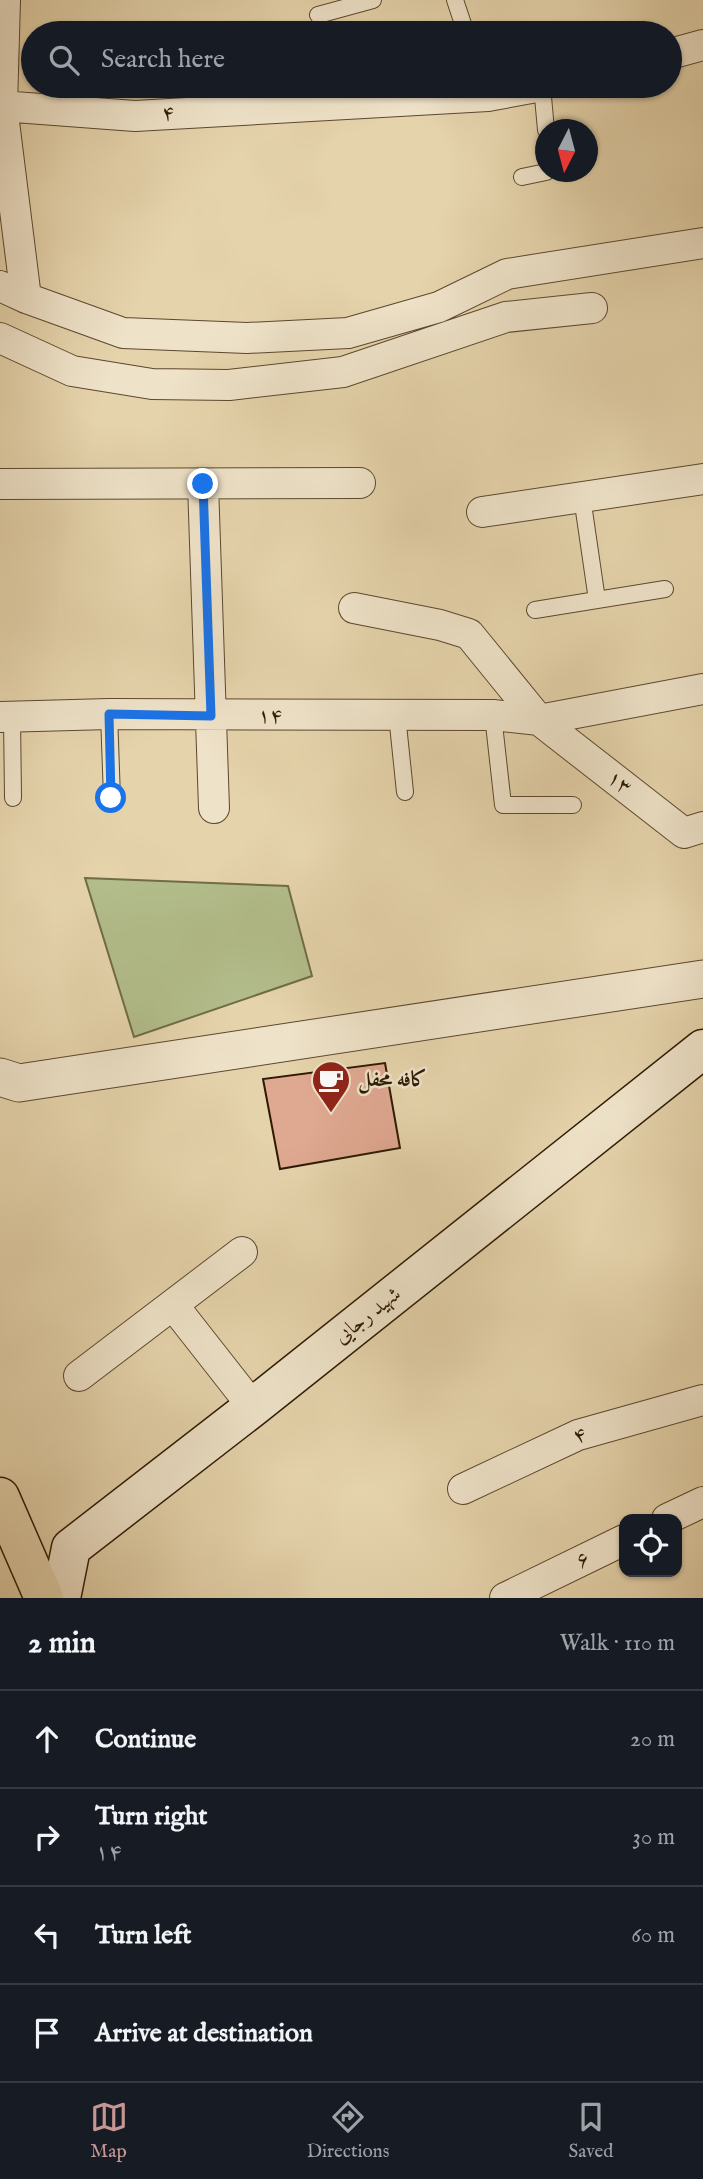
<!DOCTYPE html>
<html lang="en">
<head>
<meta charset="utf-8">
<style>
	:root { --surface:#171b24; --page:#242831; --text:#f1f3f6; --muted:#9ea1a6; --line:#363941; --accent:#c59692 }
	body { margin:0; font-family:"IM FELL English",Amiri,serif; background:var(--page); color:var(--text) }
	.controls { position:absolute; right:21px; bottom:21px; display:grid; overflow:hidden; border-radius:14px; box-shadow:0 2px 5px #0004 }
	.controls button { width:63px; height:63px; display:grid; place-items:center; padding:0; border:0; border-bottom:2px solid var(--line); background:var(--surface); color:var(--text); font:35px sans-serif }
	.compass { position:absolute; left:535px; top:119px; width:63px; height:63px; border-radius:50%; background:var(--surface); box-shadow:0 2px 5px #0004; rotate:186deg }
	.stop { position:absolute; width:21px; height:21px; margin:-16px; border:5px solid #1a73e8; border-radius:50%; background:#fff }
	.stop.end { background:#1a73e8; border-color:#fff; box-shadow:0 2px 7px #0008 }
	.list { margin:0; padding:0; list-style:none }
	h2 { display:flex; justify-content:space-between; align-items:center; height:91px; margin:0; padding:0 28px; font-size:30px }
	h2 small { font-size:23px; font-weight:400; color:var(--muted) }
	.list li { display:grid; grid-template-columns:46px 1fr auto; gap:21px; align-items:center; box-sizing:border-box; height:98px; padding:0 28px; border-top:2px solid var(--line) }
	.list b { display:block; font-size:26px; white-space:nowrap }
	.list p { margin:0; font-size:23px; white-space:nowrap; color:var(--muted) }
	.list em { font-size:23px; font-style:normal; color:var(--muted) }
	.icon { flex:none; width:38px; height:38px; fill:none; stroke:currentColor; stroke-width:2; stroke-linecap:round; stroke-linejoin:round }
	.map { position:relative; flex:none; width:703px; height:1598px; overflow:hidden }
	.search { position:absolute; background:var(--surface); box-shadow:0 2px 5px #0004; left:21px; right:21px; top:21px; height:77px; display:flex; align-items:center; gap:18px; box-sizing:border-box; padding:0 24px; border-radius:38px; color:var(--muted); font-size:26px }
	.sheet { height:483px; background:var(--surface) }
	nav { display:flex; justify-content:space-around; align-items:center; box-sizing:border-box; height:98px; border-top:2px solid var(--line); background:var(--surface); font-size:19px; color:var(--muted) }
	nav a { display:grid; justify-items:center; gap:4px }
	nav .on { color:var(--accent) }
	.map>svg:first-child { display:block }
	.green { fill:#b2bd8b; stroke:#706c48; stroke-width:2 }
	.building { fill:#dfa891; stroke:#2e1a04; stroke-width:2 }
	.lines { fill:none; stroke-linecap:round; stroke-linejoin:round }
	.service-casing { stroke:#5c482e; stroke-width:18 }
	.minor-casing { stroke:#5c482e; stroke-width:32 }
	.tertiary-casing { stroke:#5c482e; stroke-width:39 }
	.secondary-casing { stroke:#2e1a04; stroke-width:41 }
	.trunk-casing { stroke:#2e1a04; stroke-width:41 }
	.service { stroke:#eee2c8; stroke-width:16 }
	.minor { stroke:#eee2c8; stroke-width:30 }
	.tertiary { stroke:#eee2c8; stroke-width:37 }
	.secondary { stroke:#eee2c8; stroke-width:38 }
	.trunk { stroke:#e5d3ab; stroke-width:38 }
	.route { stroke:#1a73e8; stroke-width:9 }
	.labels { text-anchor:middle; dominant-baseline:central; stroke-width:5; stroke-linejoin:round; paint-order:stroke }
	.street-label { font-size:21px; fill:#2e1a04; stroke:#eee2c8 }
	.poi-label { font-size:21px; font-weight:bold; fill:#2e1a04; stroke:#eee2c8; text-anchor:start }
</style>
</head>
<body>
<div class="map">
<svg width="703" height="1598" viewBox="0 0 703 1598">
	<rect width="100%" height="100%" fill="#e5d3ab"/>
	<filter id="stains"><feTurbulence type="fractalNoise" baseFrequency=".00286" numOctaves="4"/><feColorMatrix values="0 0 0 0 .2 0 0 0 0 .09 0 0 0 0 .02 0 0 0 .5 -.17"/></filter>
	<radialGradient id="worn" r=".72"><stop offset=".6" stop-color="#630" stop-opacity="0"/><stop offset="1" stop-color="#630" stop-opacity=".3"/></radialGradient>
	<!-- green -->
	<path class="green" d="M85 878 288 886 312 976 134 1037Z"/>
	<!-- building -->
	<path class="building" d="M385 1063 400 1148 280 1169 263 1079Z"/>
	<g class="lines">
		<defs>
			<path id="service" d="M455 0 466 33
				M318 15 373 0
				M244 32 245 33
				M248 86 250 110
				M542 86 546 130
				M522 177 546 172
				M582 497 597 600
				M535 610 665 589
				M109 714 112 798
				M397 715 405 792
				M493 715 503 805H573
				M12 716 13 798"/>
			<path id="minor" d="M5 0 2 106 26 298
				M670 54 703 45
				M0 106 135 116 488 96 542 86
				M0 286 26 298 123 333 247 338 348 333 439 307 507 274 703 243
				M0 338 72 371 152 384 229 385 343 372 506 317 592 308
				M0 484 360 483
				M203 484 214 808
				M482 512 703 479
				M354 608 440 625 469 634 539 720 684 833 703 827
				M0 717 109 714 493 715 539 720 703 689
				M173 1305 253 1407
				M79 1376 242 1252
				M463 1489 578 1435 703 1400
				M667 1519 703 1502
				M505 1598 624 1540"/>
			<path id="tertiary" d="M0 1077 19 1083 703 979"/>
			<path id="secondary" d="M61 1598 71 1548 253 1407 703 1049"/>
			<path id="trunk" d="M0 1497 44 1598"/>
		</defs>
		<!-- service casing -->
		<use href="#service" class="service-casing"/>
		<!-- minor casing -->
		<use href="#minor" class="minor-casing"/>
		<!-- tertiary casing -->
		<use href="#tertiary" class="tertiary-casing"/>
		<!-- secondary casing -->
		<use href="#secondary" class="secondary-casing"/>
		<!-- trunk casing -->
		<use href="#trunk" class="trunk-casing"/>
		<!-- service -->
		<use href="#service" class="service"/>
		<!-- minor -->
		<use href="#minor" class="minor"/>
		<!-- tertiary -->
		<use href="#tertiary" class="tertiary"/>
		<!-- secondary -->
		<use href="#secondary" class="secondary"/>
		<!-- trunk -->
		<use href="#trunk" class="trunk"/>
	</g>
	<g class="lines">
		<!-- route -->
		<path class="route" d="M111 798 109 714 211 716 203 484"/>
	</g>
	<!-- icons -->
	<defs>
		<symbol id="cafe-pin" viewBox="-11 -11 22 30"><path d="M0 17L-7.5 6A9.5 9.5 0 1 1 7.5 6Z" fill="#8f2418" stroke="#eee2c8"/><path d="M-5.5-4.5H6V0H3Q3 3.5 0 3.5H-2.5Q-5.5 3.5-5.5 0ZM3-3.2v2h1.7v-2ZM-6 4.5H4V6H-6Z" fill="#fff"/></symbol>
	</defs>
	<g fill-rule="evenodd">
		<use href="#cafe-pin" x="309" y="1058" width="44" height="60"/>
	</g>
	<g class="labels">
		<!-- street labels -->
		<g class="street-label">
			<text transform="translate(168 114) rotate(-3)">۴</text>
			<text x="270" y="716">۱۴</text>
			<text transform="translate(619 783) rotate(38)">۱۳</text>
			<text transform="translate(368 1316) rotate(-38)">شهید رجایی</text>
			<text transform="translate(580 1436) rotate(-20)">۴</text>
			<text transform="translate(583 1560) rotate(-26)">۶</text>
		</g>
		<!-- poi labels -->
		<g class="poi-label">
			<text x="358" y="1080">کافه محفل</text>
		</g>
	</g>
	<rect width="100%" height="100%" filter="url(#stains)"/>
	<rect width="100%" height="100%" fill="url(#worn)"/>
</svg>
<div class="controls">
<button><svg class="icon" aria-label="locate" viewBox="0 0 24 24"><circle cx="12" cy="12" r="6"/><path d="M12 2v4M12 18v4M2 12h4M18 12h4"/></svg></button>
</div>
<svg class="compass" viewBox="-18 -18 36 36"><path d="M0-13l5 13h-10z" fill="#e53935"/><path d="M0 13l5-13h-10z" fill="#9ea1a6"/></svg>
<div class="stop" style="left:111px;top:798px"></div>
<div class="stop end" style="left:203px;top:484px"></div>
<div class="search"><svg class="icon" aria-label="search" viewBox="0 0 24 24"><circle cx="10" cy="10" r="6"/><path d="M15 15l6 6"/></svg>Search here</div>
</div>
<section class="sheet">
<h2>2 min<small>Walk · 110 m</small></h2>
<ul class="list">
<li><svg class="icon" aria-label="ahead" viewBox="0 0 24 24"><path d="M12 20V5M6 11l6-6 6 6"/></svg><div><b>Continue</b></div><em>20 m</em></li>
<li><svg class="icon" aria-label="right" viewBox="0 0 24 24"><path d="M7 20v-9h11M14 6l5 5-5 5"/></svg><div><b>Turn right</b><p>۱۴</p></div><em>30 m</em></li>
<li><svg class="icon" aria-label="left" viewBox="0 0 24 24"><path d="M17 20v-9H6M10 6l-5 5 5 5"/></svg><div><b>Turn left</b></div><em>60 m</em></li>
<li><svg class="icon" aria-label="arrive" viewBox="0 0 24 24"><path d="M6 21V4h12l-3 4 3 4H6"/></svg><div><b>Arrive at destination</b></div></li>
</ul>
</section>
<nav>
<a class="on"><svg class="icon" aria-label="map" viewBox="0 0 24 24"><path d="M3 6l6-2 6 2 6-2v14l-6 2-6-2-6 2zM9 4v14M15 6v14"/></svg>Map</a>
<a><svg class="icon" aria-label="directions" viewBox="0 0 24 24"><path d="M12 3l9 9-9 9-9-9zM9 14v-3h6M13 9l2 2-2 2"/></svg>Directions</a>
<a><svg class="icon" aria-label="saved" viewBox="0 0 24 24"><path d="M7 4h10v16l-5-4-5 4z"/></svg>Saved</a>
</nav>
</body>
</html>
